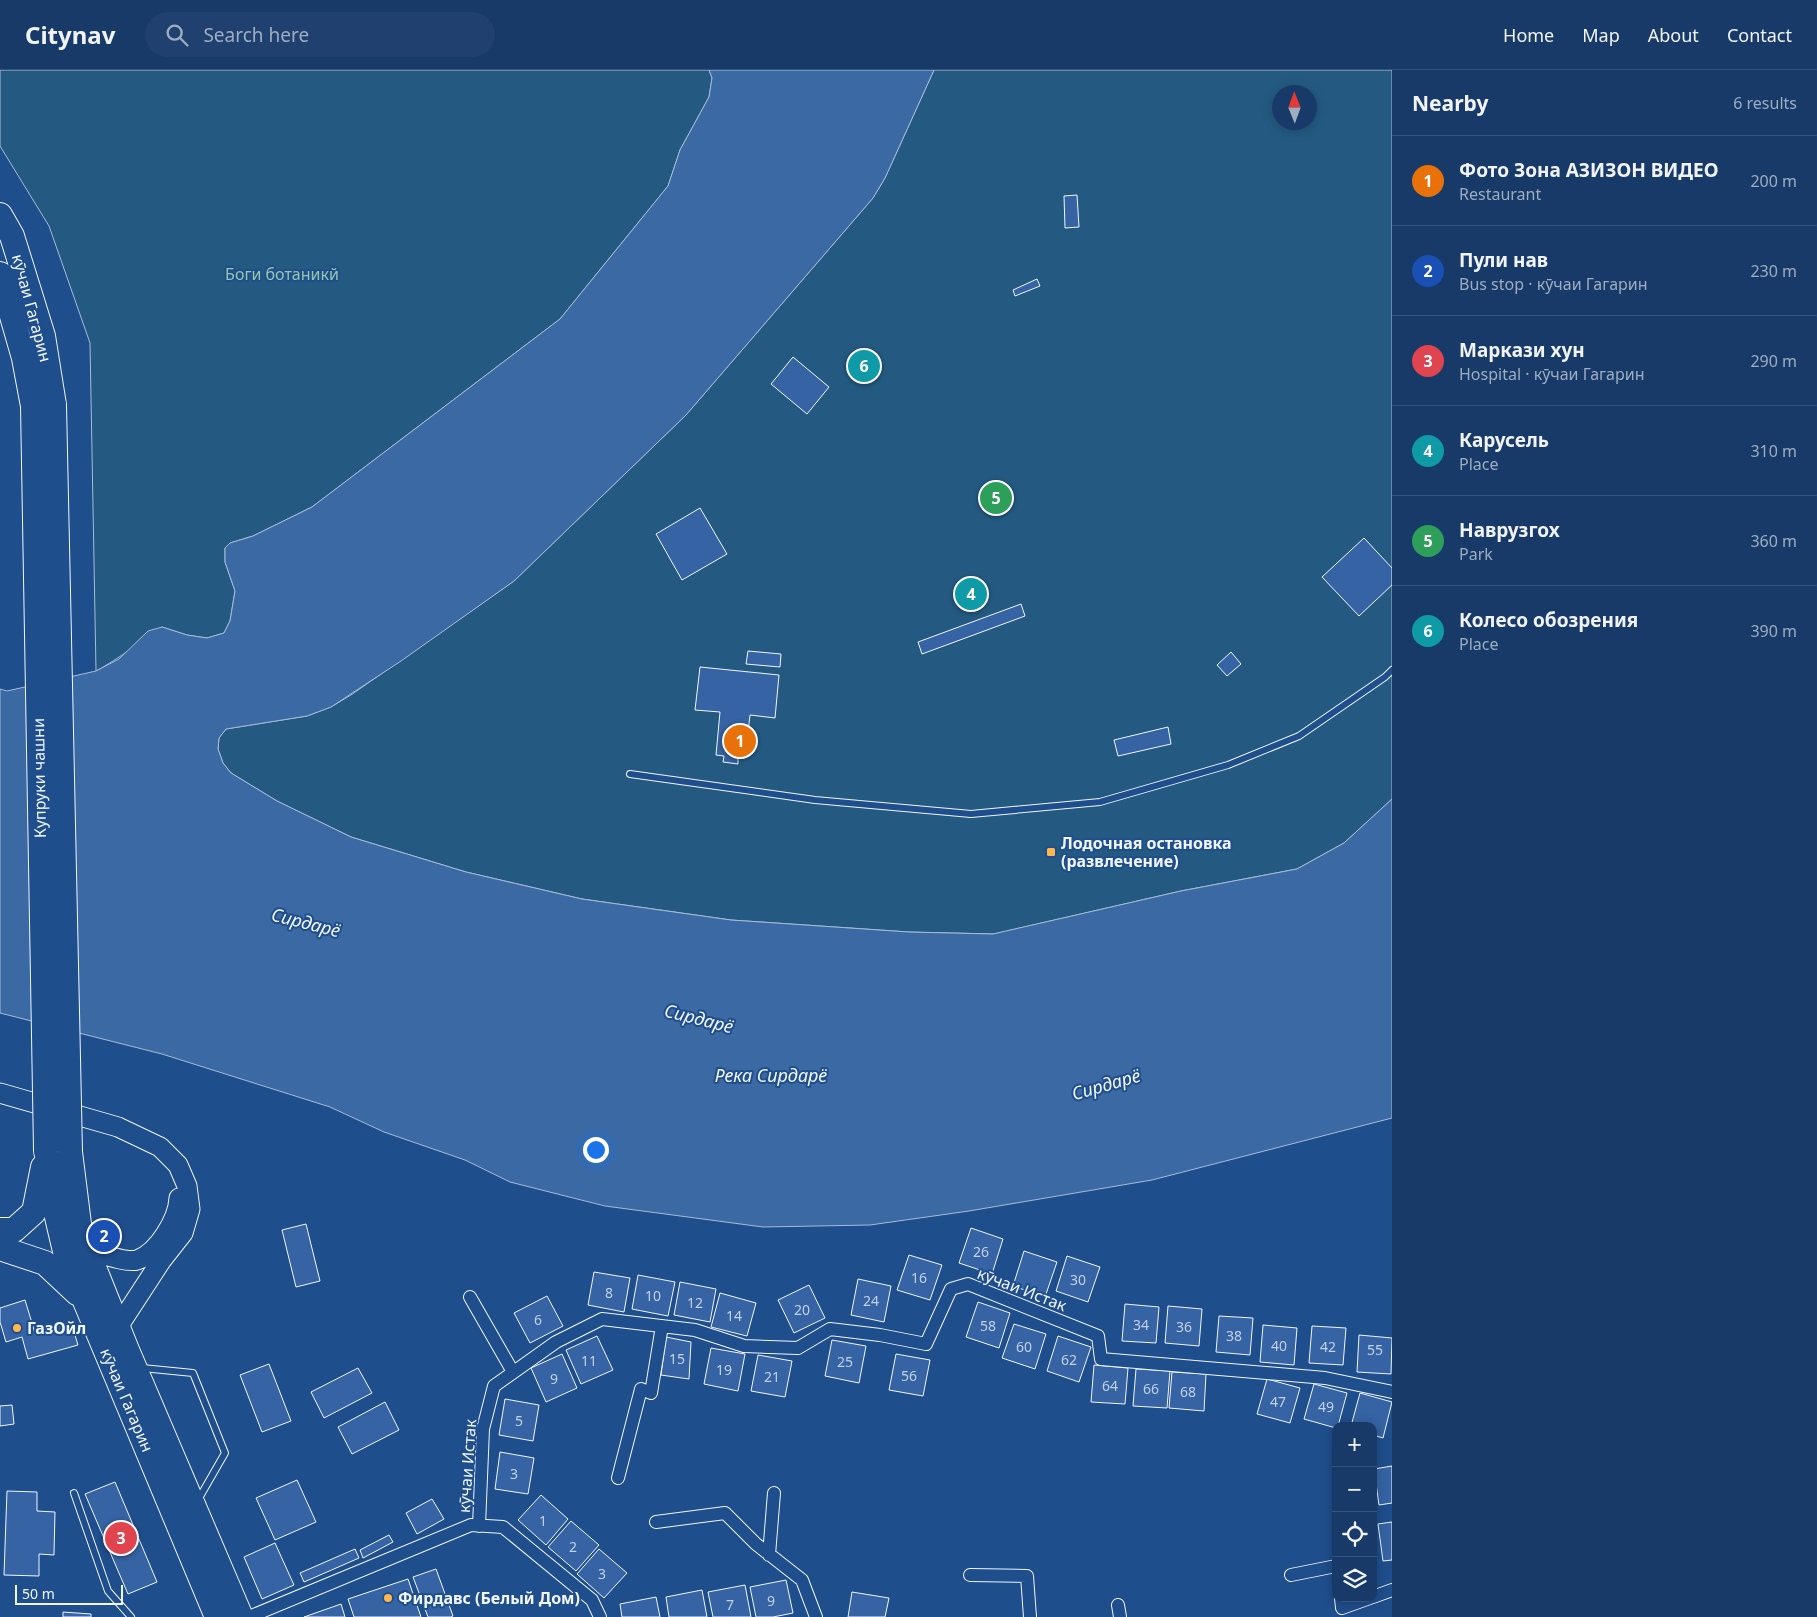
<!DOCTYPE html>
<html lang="en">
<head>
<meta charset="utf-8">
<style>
	:root { --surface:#173a69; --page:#20416f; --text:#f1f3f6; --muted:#9eadc0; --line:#36547d; --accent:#90b9f0 }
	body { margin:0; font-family:"Noto Sans",sans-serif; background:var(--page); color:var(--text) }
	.controls { position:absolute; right:15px; bottom:15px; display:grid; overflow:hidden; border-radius:10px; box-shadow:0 2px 12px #0003 }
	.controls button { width:45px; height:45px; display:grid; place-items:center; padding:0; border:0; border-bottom:1px solid var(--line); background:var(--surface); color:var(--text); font:25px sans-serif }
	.compass { position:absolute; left:1272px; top:15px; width:45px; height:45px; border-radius:50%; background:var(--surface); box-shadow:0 2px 12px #0003; rotate:359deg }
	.scale { position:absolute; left:15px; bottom:12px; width:108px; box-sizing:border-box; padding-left:5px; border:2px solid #f2f6ff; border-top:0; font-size:14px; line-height:18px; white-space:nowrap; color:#f2f6ff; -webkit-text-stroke:4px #1f4e8c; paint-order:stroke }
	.you { position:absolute; left:595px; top:1079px; width:18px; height:18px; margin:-12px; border:4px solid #fff; border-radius:50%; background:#1a73e8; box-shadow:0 0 0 8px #1a73e833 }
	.badge { display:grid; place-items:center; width:32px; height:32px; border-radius:50%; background:var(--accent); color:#fff; font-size:16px; font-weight:700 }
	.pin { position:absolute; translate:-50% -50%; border:2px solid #fff; box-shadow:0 1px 5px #0006 }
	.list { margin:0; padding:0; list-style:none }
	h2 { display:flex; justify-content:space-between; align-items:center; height:65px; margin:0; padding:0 20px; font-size:21px }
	h2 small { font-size:16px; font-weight:400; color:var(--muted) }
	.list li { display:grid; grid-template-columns:32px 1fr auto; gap:15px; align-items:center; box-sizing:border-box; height:90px; padding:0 20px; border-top:1px solid var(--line) }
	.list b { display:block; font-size:19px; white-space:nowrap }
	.list p { margin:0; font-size:16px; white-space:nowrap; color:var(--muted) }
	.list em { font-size:16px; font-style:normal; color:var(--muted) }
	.icon { flex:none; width:28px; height:28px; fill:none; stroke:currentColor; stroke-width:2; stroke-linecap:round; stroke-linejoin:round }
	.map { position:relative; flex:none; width:1392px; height:1547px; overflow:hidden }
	header { display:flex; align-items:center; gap:30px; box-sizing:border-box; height:70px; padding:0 25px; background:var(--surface); border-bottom:1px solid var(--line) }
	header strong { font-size:24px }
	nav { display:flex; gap:28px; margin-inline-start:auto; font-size:18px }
	.search { width:350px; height:45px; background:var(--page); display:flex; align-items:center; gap:12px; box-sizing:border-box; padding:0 18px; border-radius:28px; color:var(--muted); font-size:19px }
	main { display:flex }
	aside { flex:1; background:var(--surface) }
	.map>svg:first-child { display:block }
	.green { fill:#245a82; stroke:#a8bbd7; fill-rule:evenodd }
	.water { fill:#3b69a3; stroke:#a8bbd7 }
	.building { fill:#3563a3; stroke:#f2f6ff }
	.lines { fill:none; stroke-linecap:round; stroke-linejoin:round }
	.lane-casing { stroke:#f2f6ff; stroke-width:8 }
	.street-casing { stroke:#f2f6ff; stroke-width:14 }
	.secondary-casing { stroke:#f2f6ff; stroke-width:21 }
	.highway-casing { stroke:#f2f6ff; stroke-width:26 }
	.lane { stroke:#1f4e8c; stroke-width:6 }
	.street { stroke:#1f4e8c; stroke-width:12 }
	.secondary { stroke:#1f4e8c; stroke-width:19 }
	.highway { stroke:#1f4e8c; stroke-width:24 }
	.highway-bridge-casing { stroke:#f2f6ff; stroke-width:26; stroke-linecap:butt }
	.highway-bridge { stroke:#1f4e8c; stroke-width:24 }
	.poi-dot { fill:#ffb74d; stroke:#1f4e8c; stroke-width:2 }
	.labels { text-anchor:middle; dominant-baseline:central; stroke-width:4; stroke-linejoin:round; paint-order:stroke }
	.number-label { font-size:14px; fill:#c3d1e8 }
	.park-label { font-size:16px; fill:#97c8a6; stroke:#1f4e8c }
	.street-label { font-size:16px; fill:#f2f6ff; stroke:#1f4e8c }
	.poi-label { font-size:16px; font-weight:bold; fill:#f2f6ff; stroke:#1f4e8c; text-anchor:start }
	.water-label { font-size:18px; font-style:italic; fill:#f2f6ff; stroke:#1f4e8c }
</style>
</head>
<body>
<header>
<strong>Citynav</strong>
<div class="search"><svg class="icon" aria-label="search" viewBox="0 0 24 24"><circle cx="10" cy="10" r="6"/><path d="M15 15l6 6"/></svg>Search here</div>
<nav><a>Home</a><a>Map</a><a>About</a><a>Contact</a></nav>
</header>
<main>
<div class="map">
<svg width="1392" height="1547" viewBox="0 0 1392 1547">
	<rect width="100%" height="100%" fill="#1f4e8c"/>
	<!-- green -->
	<path class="green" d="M0 0H709L712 8 709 27 680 80 668 116 560 249 312 437 253 466 230 473 225 478V492L235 521 230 551 224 563 207 568 187 565 162 557C140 572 120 588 96 601L90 273 49 156 0 76Z
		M934 0H1392V729L1344 773 1297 799 1181 821 994 864 909 862 731 850 582 829 466 802 351 767 277 731 231 703 223 693 218 679 219 668 226 659 307 646 331 637 351 625 514 511 686 345 873 128 885 108ZM1280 22H1310V52H1280Z"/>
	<!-- water -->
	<path class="water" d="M709 0H934L885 108 873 128 686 345 514 511 401 591 331 637 307 646 226 659 219 668 218 679 223 693 231 703 277 731 351 767 466 802 582 829 731 850 909 862 993 864 1181 821 1297 799 1344 773 1392 729V1048L1152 1110 969 1141 870 1155 763 1157 605 1136 510 1112 465 1090 384 1062 330 1037 162 984 0 943V619L7 621 96 601 119 589 148 561 162 557 187 565 207 568 224 563 230 551 235 521 225 492V478L230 473 253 466 312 437 560 249 668 116 680 80 709 27 712 8Z"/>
	<!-- building -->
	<path class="building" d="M1077 125 1079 157 1065 158 1064 126Z
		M1037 209 1040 216 1015 226 1013 220Z
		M793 287 829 317 807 344 771 314Z
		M700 438 727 484 682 510 656 464Z
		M1364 468 1392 498V515L1359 546 1322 507Z
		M1021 534 1025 546 922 584 918 572Z
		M748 581 781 584 780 597 746 594Z
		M1231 582 1241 594 1227 606 1217 595Z
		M700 597 779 605 775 648 750 645 745 688 738 687V694L723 692 724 686 716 685 720 642 695 640Z
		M1168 657 1171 674 1118 686 1114 670Z
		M306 1154 320 1211 296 1217 282 1160Z
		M971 1158 1003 1169 992 1204 959 1193Z
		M1024 1181 1057 1192 1045 1227 1013 1216Z
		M909 1185 942 1195 930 1230 897 1220Z
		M1067 1186 1100 1197 1088 1232 1056 1221Z
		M594 1202 630 1208 624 1242 588 1235Z
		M638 1205 675 1212 668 1246 632 1239Z
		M858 1209 891 1216 884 1252 851 1245Z
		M680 1212 716 1219 710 1252 674 1245Z
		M809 1215 825 1248 794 1263 778 1230Z
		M720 1223 756 1233 747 1266 711 1257Z
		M547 1226 563 1256 530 1273 514 1243Z
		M25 1230 35 1263 71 1252 78 1275 28 1289 22 1267 6 1272 0 1252V1238Z
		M978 1232 1010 1243 999 1278 966 1267Z
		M1125 1234 1159 1237 1156 1273 1122 1271Z
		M1168 1236 1202 1239 1199 1276 1165 1273Z
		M1219 1246 1253 1248 1250 1285 1216 1282Z
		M1014 1254 1046 1264 1035 1299 1002 1288Z
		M1263 1255 1297 1258 1294 1295 1260 1292Z
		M1312 1256 1346 1258 1343 1295 1309 1293Z
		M1359 1265 1392 1268 1391 1304 1357 1302Z
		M597 1266 613 1300 581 1314 566 1280Z
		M1058 1266 1091 1277 1079 1312 1047 1301Z
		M666 1267 691 1272 689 1309 661 1305Z
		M832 1270 866 1276 859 1313 825 1306Z
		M711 1278 745 1284 738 1321 704 1314Z
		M562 1284 577 1318 546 1332 531 1298Z
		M896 1284 930 1290 923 1326 889 1320Z
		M758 1285 792 1291 785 1327 751 1321Z
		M269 1294 291 1351 262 1362 240 1305Z
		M1094 1295 1128 1298 1125 1334 1091 1332Z
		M358 1298 372 1323 324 1348 311 1322Z
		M1136 1299 1170 1301 1167 1338 1133 1336Z
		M1172 1302 1206 1304 1204 1341 1169 1338Z
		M1267 1309 1300 1318 1290 1353 1257 1344Z
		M1314 1314 1347 1323 1338 1356H1336V1358L1304 1349Z
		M1360 1323 1392 1332 1383 1368 1373 1365V1356H1351Z
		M505 1329 539 1335 533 1371 499 1365Z
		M385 1332 399 1360 352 1384 338 1357Z
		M12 1335 14 1354 0 1356V1336Z
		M500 1382 534 1388 528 1424 495 1419Z
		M1392 1396V1433L1379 1435 1374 1399Z
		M297 1410 316 1452 275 1470 256 1428Z
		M115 1412 157 1512 128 1524 85 1424Z
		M7 1421 37 1422V1441L55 1442 54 1485 39 1484V1506L4 1505Z
		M541 1425 568 1449 546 1475 518 1450Z
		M432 1429 444 1449 417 1464 406 1443Z
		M571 1451 599 1475 576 1501 548 1477Z
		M1392 1452V1490L1383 1491 1378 1454Z
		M389 1465 393 1472 363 1488 360 1480Z
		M275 1473 294 1515 262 1529 244 1487Z
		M355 1479 359 1488 304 1512 300 1503Z
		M599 1479 627 1503 604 1528 577 1504Z
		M436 1499 453 1546 451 1547H428L413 1507Z
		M408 1509 421 1547H354L348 1529Z
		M786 1510 793 1543 773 1547H756L750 1517Z
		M745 1515 751 1547H713L708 1522Z
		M702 1520 707 1547H669L666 1527Z
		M852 1522 889 1528 885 1547H848Z
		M656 1527 660 1547H622L620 1534Z
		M341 1534 345 1547H304Z
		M63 1542 91 1544V1547H63Z"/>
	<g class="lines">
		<defs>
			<path id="lane" d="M630 704 815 730 971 744 1100 732 1228 695 1299 666 1385 607 1392 600
				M142 1298 193 1303 225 1383 198 1430
				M74 1423 108 1521 131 1547"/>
			<path id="street" d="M470 1227 513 1302
				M618 1408 641 1319 651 1323 662 1256
				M656 1452 725 1443 756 1474 802 1510 816 1547
				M479 1456 483 1359 494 1316 556 1272 602 1249 695 1260 744 1276 798 1278 830 1259 880 1265 926 1274 951 1219 968 1214 1098 1266 1101 1289 1325 1308 1392 1322
				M769 1485 774 1423
				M970 1505 1027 1506 1030 1547
				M1291 1505 1336 1496
				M1373 1527 1392 1520
				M1341 1528 1342 1538 1370 1528
				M1118 1535 1120 1547
				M249 1547 471 1455 503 1457 592 1530 600 1547"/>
			<path id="secondary" d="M0 1023 118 1057 160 1077 178 1095 187 1116 190 1139 183 1163 161 1191 118 1257
				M87 1180C99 1183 126 1193 137 1190 158 1183 178 1149 179 1128"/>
			<path id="highway" d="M0 145 12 166 43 266 54 335
				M0 204 24 288 33 336
				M46 1080 57 1147 68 1194 85 1231 217 1547
				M70 1082 79 1154 87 1180 127 1280 241 1547
				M0 1160H14L34 1142 43 1097
				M0 1178 45 1193 77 1223"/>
		</defs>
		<!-- lane casing -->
		<use href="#lane" class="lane-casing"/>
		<!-- street casing -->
		<use href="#street" class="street-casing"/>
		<!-- secondary casing -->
		<use href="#secondary" class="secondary-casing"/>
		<!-- highway casing -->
		<use href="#highway" class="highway-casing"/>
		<!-- lane -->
		<use href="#lane" class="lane"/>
		<!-- street -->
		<use href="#street" class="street"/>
		<!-- secondary -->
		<use href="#secondary" class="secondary"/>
		<!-- highway -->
		<use href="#highway" class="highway"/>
		<defs>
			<path id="highway-bridge" d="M54 335 70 1082
				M33 336 46 1080"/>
		</defs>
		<!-- highway-bridge casing -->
		<use href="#highway-bridge" class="highway-bridge-casing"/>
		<!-- highway-bridge -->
		<use href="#highway-bridge" class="highway-bridge"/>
	</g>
	<!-- markers -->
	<g class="poi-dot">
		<rect x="1046" y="777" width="10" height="10" rx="2.5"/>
		<circle cx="17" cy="1258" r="5"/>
		<circle cx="388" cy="1528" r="5"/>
	</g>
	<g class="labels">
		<!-- number labels -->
		<g class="number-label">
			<text x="981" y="1181">26</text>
			<text x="919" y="1207">16</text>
			<text x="1078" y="1209">30</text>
			<text x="609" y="1222">8</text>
			<text x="653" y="1225">10</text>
			<text x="871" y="1230">24</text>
			<text x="695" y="1232">12</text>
			<text x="802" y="1239">20</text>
			<text x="734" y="1245">14</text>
			<text x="538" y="1249">6</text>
			<text x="1141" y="1254">34</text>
			<text x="988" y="1255">58</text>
			<text x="1184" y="1256">36</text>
			<text x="1234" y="1265">38</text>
			<text x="1279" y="1275">40</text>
			<text x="1024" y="1276">60</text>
			<text x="1328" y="1276">42</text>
			<text x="1375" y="1279">55</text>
			<text x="677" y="1288">15</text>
			<text x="1069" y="1289">62</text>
			<text x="589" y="1290">11</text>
			<text x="845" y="1291">25</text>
			<text x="724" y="1299">19</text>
			<text x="909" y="1305">56</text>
			<text x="772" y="1306">21</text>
			<text x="554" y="1308">9</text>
			<text x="1110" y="1315">64</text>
			<text x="1151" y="1318">66</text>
			<text x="1188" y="1321">68</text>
			<text x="1278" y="1331">47</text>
			<text x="1326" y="1336">49</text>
			<text x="519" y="1350">5</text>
			<text x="514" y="1403">3</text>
			<text x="543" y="1450">1</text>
			<text x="573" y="1476">2</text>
			<text x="602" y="1503">3</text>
			<text x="771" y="1530">9</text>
			<text x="730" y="1534">7</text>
		</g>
		<!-- park labels -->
		<g class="park-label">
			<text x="282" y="204">Боги ботаникй</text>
		</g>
		<!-- street labels -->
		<g class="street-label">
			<text transform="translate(32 238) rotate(75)">кӯчаи Гагарин</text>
			<text transform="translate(39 708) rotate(-91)">Купруки чашни</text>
			<text transform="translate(1022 1219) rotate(21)">кӯчаи Истак</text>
			<text transform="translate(127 1330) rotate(67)">кӯчаи Гагарин</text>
			<text transform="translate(467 1396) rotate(-86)">кӯчаи Истак</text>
		</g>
		<!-- poi labels -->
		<g class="poi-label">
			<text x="1061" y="773">Лодочная остановка<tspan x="1061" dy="18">(развлечение)</tspan></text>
			<text x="27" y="1258">ГазОйл</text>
			<text x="398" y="1528">Фирдавс (Белый Дом)</text>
		</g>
		<!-- water labels -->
		<g class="water-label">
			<text transform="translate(306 852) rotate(14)">Сирдарё</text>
			<text transform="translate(699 948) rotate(14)">Сирдарё</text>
			<text x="771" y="1005">Река Сирдарё</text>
			<text transform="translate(1106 1014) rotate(-16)">Сирдарё</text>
		</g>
	</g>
</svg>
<div class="controls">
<button>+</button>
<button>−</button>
<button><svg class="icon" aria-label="locate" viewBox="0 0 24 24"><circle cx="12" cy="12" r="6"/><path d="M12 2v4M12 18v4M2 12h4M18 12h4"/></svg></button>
<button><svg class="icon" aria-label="layers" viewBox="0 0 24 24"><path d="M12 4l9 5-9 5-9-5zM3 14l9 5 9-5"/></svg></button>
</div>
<svg class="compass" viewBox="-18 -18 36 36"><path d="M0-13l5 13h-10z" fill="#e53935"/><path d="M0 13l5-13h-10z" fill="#9eadc0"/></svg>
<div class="scale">50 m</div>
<div class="you"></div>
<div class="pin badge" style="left:740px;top:671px;background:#e8710a">1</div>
<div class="pin badge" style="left:104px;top:1166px;background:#1a4fb4">2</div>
<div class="pin badge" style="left:121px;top:1468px;background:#e0444e">3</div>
<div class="pin badge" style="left:971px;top:524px;background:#0f9aa8">4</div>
<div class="pin badge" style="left:996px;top:428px;background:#2e9e5b">5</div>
<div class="pin badge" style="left:864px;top:296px;background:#0f9aa8">6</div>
</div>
<aside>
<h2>Nearby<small>6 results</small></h2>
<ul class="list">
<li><span class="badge" style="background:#e8710a">1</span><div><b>Фото Зона АЗИЗОН ВИДЕО</b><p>Restaurant</p></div><em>200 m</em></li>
<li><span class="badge" style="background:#1a4fb4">2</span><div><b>Пули нав</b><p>Bus stop · кӯчаи Гагарин</p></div><em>230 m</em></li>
<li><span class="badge" style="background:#e0444e">3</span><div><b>Маркази хун</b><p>Hospital · кӯчаи Гагарин</p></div><em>290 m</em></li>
<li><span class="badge" style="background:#0f9aa8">4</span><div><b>Карусель</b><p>Place</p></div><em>310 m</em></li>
<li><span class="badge" style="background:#2e9e5b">5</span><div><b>Наврузгох</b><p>Park</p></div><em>360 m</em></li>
<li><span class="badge" style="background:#0f9aa8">6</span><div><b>Колесо обозрения</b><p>Place</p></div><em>390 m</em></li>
</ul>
</aside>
</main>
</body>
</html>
